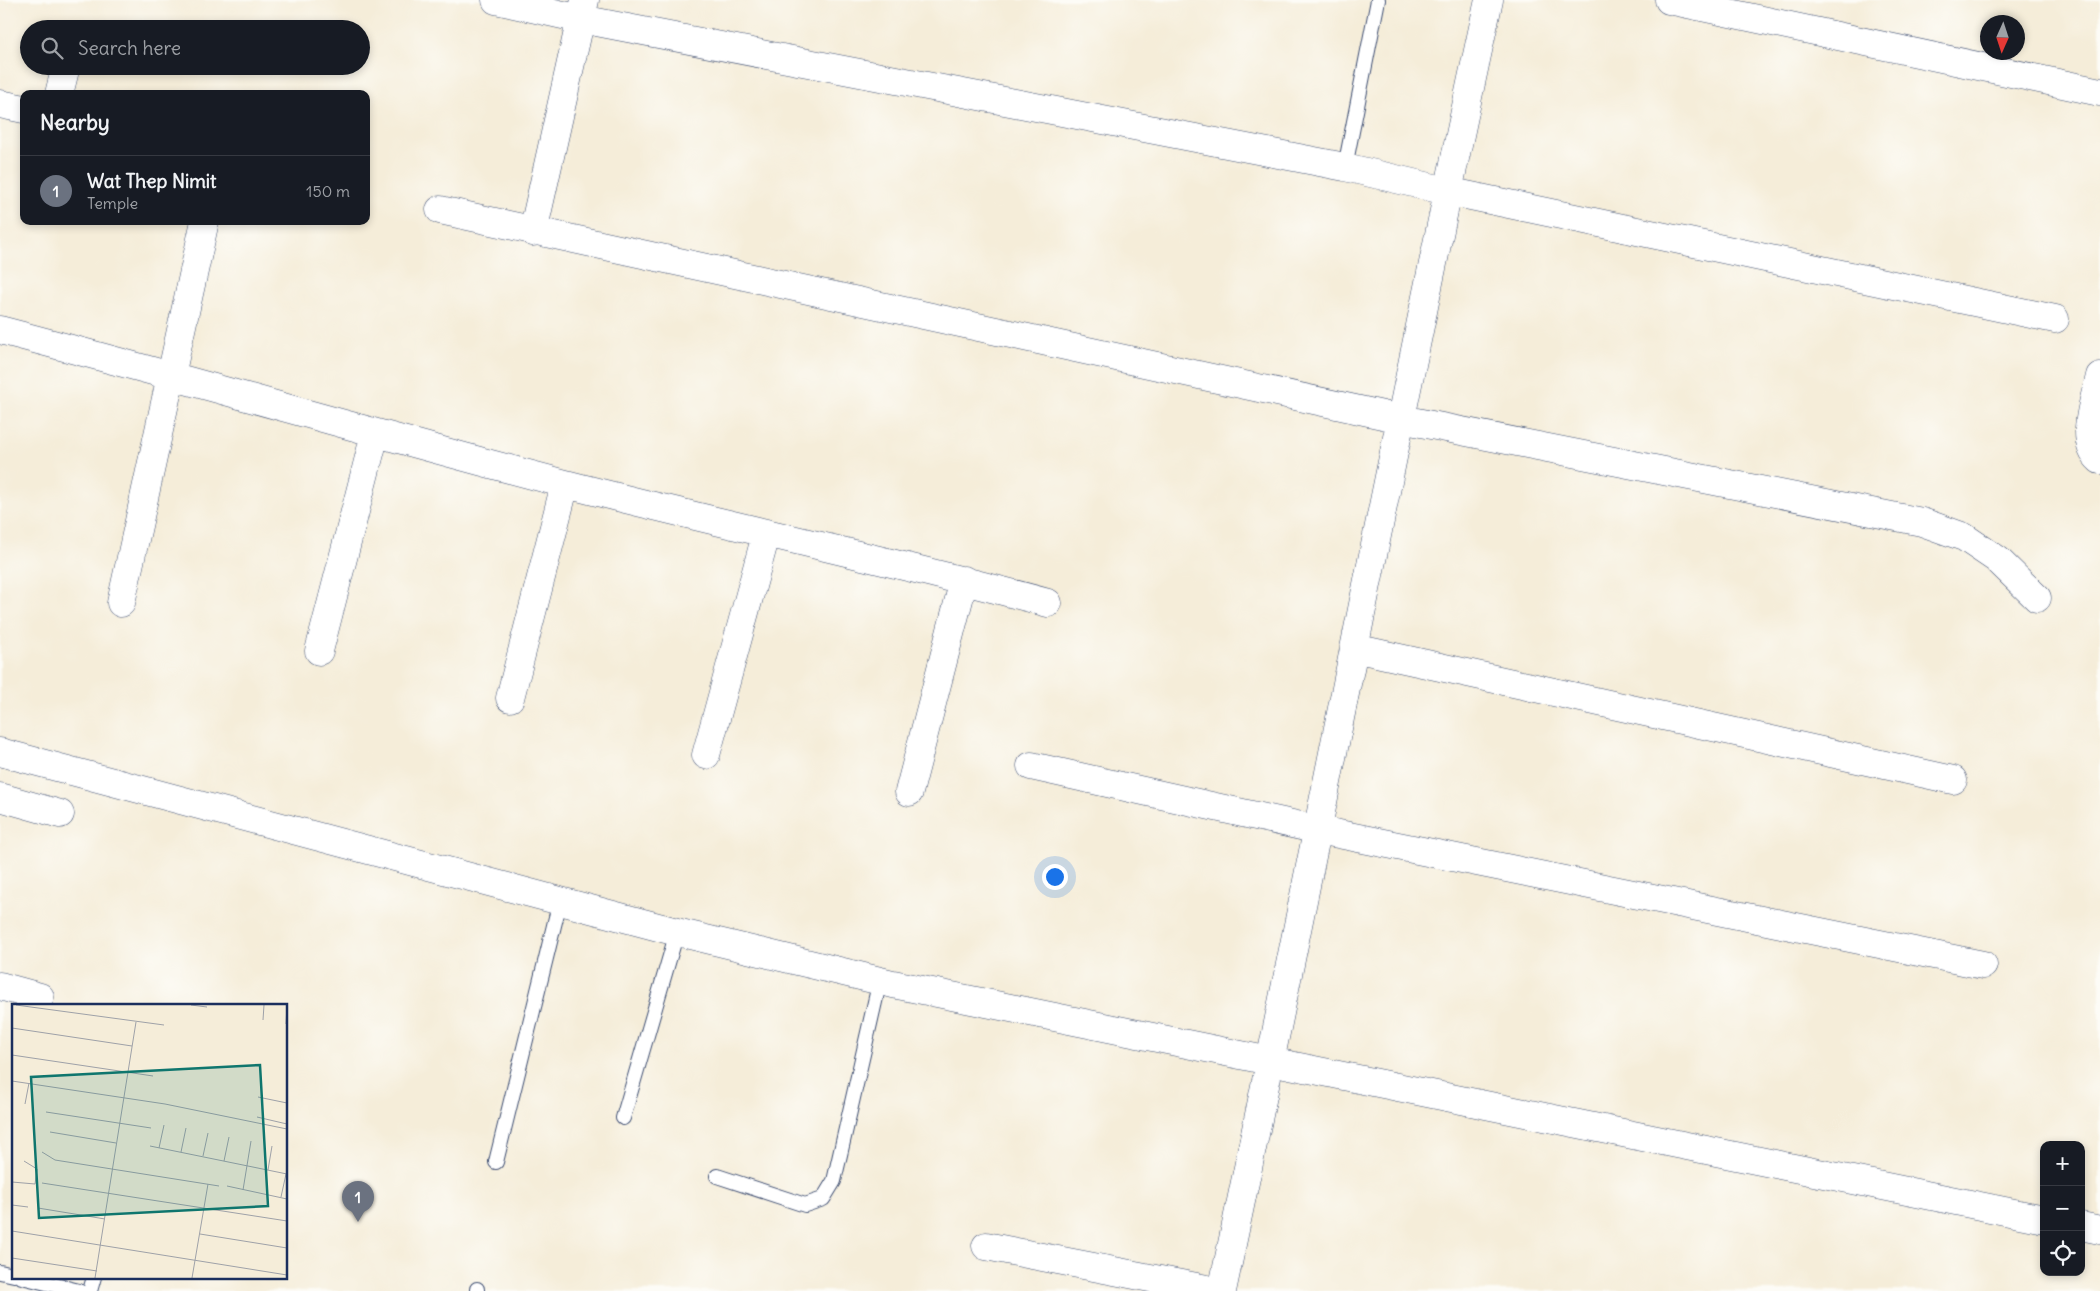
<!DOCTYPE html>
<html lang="en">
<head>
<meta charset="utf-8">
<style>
	:root { --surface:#171b24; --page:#242831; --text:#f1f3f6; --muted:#9ea1a6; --line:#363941; --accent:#7c3aed }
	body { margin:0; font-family:Delius,sans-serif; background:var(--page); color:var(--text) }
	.controls { position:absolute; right:15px; bottom:15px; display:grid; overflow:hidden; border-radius:10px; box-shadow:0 2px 8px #0003 }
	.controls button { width:45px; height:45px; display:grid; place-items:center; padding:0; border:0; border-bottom:1px solid var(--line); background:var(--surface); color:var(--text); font:25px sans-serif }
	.compass { position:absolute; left:1980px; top:15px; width:45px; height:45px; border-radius:50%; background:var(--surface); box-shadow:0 2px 8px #0003; rotate:183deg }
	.you { position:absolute; left:1054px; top:876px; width:18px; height:18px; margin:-12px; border:4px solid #fff; border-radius:50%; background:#1a73e8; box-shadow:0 0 0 8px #1a73e833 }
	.badge { display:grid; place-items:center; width:32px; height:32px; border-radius:50%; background:var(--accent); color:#fff; font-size:16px; font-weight:700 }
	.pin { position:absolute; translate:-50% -41px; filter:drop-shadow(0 1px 2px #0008) }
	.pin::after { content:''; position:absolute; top:26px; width:18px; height:15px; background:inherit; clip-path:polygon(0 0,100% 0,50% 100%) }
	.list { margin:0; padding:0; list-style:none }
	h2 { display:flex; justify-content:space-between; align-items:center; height:65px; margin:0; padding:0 20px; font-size:21px }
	h2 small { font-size:16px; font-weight:400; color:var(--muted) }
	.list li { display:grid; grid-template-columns:32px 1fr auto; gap:15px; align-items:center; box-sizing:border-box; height:70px; padding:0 20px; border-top:1px solid var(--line) }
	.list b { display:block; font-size:19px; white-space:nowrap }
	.list p { margin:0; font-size:16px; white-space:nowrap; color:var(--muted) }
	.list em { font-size:16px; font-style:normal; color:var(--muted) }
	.icon { flex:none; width:28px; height:28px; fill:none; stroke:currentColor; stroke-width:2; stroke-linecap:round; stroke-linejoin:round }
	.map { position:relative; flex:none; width:2100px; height:1291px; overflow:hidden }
	.search { position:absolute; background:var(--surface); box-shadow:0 2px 8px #0003; left:20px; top:20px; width:350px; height:55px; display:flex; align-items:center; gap:12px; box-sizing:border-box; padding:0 18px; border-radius:28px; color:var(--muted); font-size:19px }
	.panel { position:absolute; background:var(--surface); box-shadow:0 2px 8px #0003; left:20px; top:90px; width:350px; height:135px; border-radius:10px }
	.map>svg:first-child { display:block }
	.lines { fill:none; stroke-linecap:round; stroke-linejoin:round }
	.service-casing { stroke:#3c4c70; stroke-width:16 }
	.minor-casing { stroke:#3c4c70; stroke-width:29 }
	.service { stroke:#fff; stroke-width:14 }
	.minor { stroke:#fff; stroke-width:28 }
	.inset-road { fill:none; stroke:#9ea1a8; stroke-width:1 }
	.view { fill:#0f766e; fill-opacity:0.15; stroke:#0f766e; stroke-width:2.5 }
	.inset-edge { fill:none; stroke:#1b2f5e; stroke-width:2.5 }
</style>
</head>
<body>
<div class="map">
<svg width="2100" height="1291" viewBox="0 0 2100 1291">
	<rect width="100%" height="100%" fill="#fdfcf7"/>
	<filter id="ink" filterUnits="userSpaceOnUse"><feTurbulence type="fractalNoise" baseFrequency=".02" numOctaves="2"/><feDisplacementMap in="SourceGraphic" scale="10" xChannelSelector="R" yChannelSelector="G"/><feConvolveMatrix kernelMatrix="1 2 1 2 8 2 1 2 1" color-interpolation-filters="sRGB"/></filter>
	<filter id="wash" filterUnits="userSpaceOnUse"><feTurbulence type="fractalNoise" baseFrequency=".0096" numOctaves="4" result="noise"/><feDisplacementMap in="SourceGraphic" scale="20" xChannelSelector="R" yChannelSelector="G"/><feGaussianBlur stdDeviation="1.12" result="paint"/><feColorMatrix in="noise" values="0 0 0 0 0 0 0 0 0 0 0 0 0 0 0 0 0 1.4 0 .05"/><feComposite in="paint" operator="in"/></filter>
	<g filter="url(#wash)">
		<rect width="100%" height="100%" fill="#f5edd9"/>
	</g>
	<g filter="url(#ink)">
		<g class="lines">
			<defs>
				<path id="service" d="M1345 167 1378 0
					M623 1118 677 932
					M496 1162 560 901
					M717 1176 805 1205 823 1199 834 1181 880 980
					M0 1272 14 1275
					M22 1277 79 1291
					M90 1291 94 1277
					M477 1291V1289"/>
				<path id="minor" d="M496 0 581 19 1345 167 1447 191 2055 319
					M1669 0 2100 92
					M59 94 66 66
					M0 104 24 109
					M440 210 1401 419 1922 522 1964 537 1998 560 2037 598
					M533 232 585 0
					M0 330C188 379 374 434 562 483 724 525 887 559 1048 603
					M2100 376C2095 399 2078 441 2100 460
					M121 603 205 221
					M1354 648 1953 780
					M319 651 375 434
					M510 698 565 484
					M0 752 677 932 893 984 2044 1219
					M706 755 766 535
					M1031 766 1319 830 1983 965
					M909 792 964 580
					M0 797 60 814
					M0 986 40 997
					M2081 1226 2100 1230
					M986 1246 1217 1291
					M1222 1291C1314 861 1395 429 1489 0"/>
			</defs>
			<!-- service casing -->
			<use href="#service" class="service-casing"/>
			<!-- minor casing -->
			<use href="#minor" class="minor-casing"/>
			<!-- service -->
			<use href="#service" class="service"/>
			<!-- minor -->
			<use href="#minor" class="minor"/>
		</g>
	</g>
	<!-- overview -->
	<g transform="translate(12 1004)">
		<rect width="275" height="275" fill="#f5edd9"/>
		<path class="inset-road" d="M4 1 152 21M179 1 195 3M251 16 252 1M274 20 275 1M0 24 120 42M0 51 141 72M0 77 153 100 275 125M246 93 275 99M13 100 17 79M34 108 139 124M245 113 275 120M38 128 104 139M138 142 275 170M147 144 152 121M30 148 43 156 207 182M169 148 174 124M191 152 196 129M212 157 217 133M256 166 260 142M0 178 23 180 25 165 12 157M30 179 275 217M215 182 275 195M231 186 239 137M269 193 274 170M0 201 16 203M26 204 93 215M0 227 275 271M188 230 275 244M0 254 85 267M83 274 124 18M180 274 196 180"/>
		<path class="view" d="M248 61 256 202 27 214 19 73Z"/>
		<rect width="275" height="275" class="inset-edge"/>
	</g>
</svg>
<div class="controls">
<button>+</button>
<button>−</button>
<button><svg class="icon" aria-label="locate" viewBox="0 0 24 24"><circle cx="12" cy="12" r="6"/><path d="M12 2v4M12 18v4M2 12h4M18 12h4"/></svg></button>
</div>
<svg class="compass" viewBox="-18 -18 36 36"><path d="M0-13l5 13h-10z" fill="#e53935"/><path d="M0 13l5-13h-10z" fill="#9ea1a6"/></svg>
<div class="you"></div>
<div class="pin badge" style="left:358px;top:1222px;background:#6b7280">1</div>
<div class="search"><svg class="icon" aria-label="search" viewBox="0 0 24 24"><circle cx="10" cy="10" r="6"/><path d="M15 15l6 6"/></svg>Search here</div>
<section class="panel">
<h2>Nearby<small></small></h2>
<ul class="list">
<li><span class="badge" style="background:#6b7280">1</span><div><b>Wat Thep Nimit</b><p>Temple</p></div><em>150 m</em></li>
</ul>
</section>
</div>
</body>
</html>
